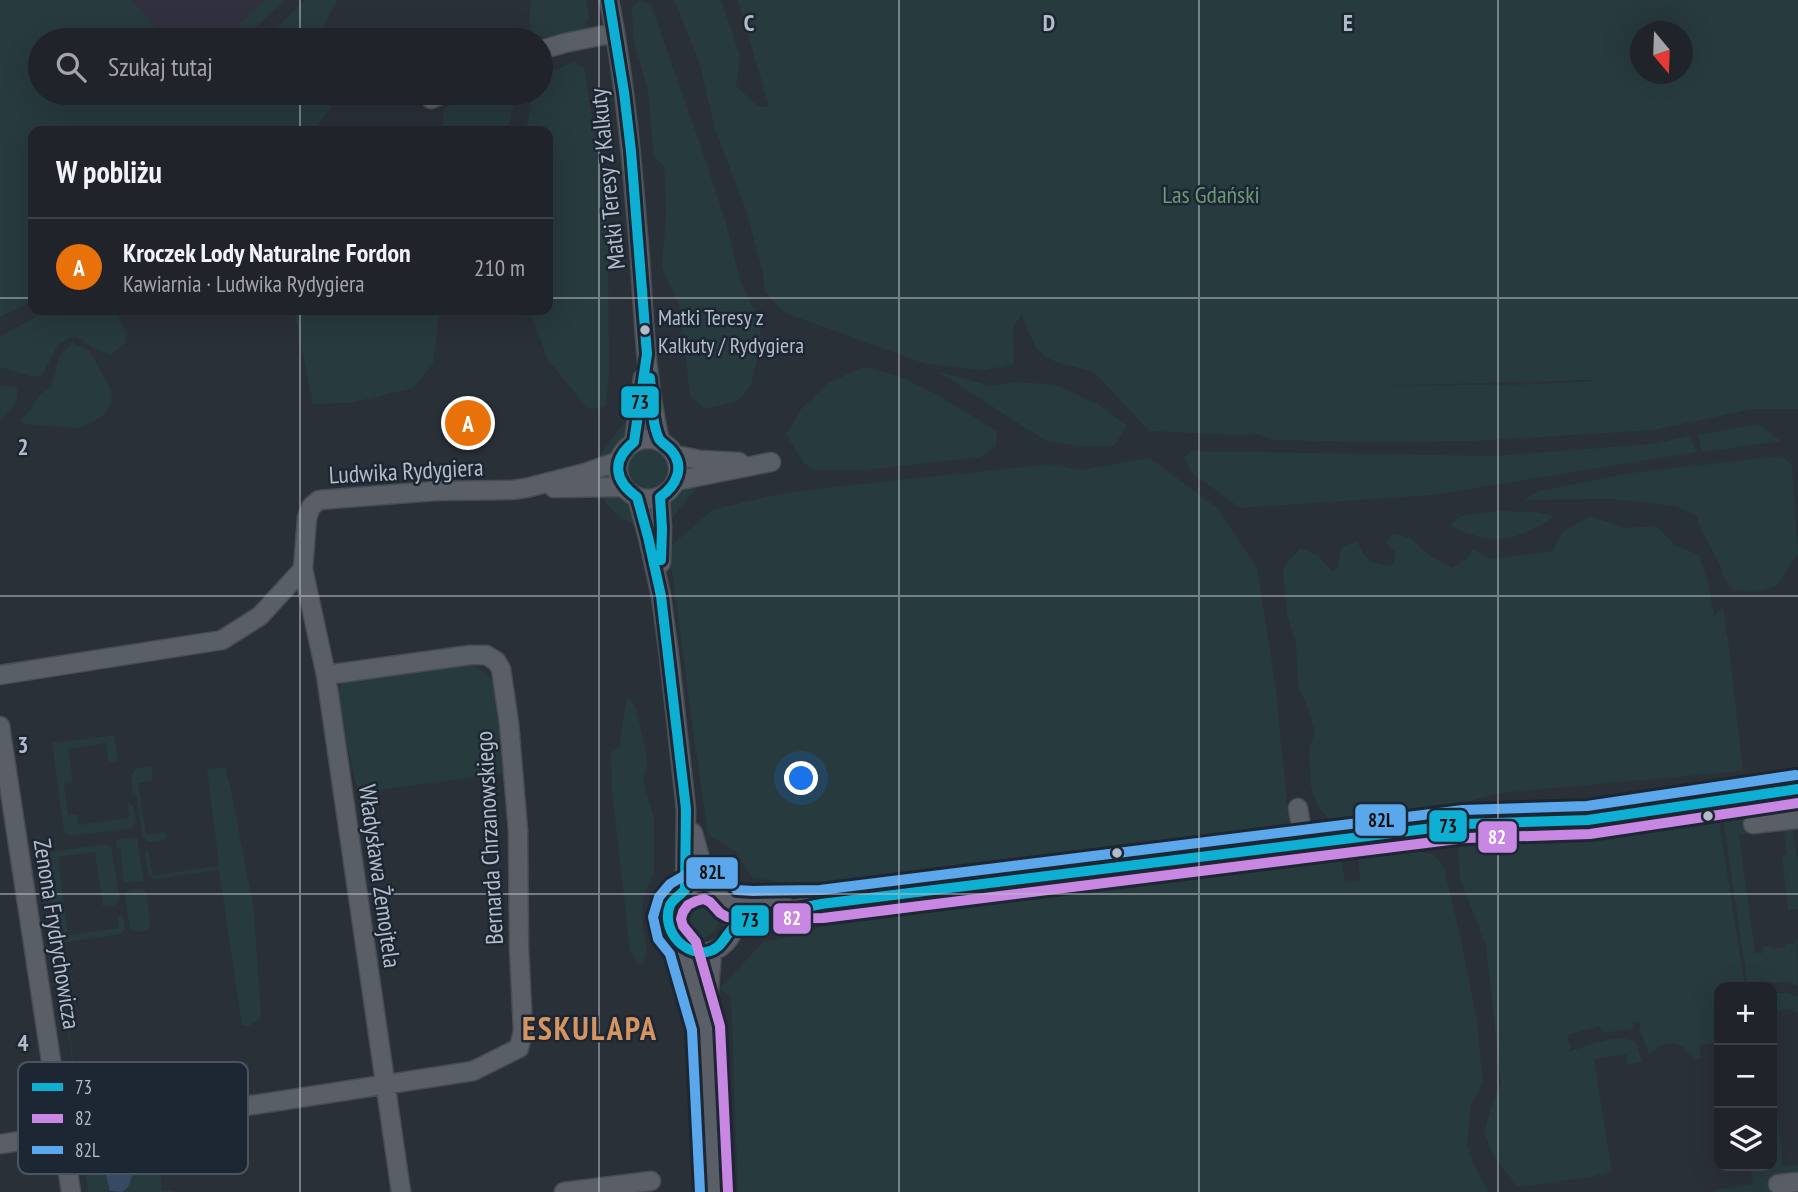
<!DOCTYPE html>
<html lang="pl">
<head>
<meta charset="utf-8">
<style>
	:root { --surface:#20242a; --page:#2d3036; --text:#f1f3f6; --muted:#a2a4a8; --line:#3d4147; --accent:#848b96 }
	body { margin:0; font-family:"PT Sans Narrow",sans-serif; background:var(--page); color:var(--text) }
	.controls { position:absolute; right:21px; bottom:21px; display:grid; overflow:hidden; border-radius:14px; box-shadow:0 7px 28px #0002 }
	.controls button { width:63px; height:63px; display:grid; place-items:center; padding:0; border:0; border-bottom:2px solid var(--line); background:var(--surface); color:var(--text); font:35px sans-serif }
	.compass { position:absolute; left:1630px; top:21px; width:63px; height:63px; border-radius:50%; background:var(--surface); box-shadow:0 7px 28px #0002; rotate:161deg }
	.you { position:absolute; left:802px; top:779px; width:24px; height:24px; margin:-18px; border:5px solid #fff; border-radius:50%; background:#1a73e8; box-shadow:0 0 0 10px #1a73e833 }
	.badge { display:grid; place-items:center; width:46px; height:46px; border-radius:50%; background:var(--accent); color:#fff; font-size:23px; font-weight:700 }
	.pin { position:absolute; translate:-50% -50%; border:4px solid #fff; box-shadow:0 2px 7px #0006 }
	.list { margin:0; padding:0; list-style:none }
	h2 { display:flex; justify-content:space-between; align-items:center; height:91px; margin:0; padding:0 28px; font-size:30px }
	h2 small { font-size:23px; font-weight:400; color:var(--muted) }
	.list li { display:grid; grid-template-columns:46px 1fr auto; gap:21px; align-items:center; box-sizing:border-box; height:98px; padding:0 28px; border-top:2px solid var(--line) }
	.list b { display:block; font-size:26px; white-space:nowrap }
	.list p { margin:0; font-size:23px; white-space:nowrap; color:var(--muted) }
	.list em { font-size:23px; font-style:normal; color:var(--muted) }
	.icon { flex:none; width:38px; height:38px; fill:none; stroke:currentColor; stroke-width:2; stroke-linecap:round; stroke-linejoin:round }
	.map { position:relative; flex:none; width:1798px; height:1192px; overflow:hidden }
	.search { position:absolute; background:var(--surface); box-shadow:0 7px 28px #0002; left:28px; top:28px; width:525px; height:77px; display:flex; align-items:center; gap:18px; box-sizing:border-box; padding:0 24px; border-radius:38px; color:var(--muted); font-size:26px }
	.panel { position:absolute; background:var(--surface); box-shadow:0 7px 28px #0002; left:28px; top:126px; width:525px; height:189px; border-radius:14px }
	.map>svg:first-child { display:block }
	.medical { fill:#31303e }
	.green { fill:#273a3e; fill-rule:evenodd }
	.water { fill:#384963 }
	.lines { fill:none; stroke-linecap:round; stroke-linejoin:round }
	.minor-casing { stroke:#484c53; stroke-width:21 }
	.minor { stroke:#5a5e66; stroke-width:18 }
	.bus-1-casing { stroke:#1d2633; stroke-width:16 }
	.bus-2-casing { stroke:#1d2633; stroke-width:16 }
	.bus-3-casing { stroke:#1d2633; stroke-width:16 }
	.bus-1 { stroke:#0dafd3; stroke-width:10 }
	.bus-2 { stroke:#c787e3; stroke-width:10 }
	.bus-3 { stroke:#5aa8eb; stroke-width:10 }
	.grid { fill:none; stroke:#b4bcc9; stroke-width:2; stroke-opacity:0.55 }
	.bus-dot { fill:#b4bcc9; stroke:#1d2633; stroke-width:2.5 }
	.labels { text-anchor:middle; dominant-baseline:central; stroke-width:5; stroke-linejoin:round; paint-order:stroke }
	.bus-label { font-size:22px; fill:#b4bcc9; stroke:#1d2633; text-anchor:start }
	.street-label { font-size:24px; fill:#b4bcc9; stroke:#1d2633 }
	.park-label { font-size:24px; fill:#6b9a76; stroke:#1d2633 }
	.district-label { font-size:32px; font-weight:bold; letter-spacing:2px; fill:#d59563; stroke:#1d2633 }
	.key { fill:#1d2633; stroke:#4a5360; stroke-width:2 }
	.key-label { font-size:19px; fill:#b4bcc9 }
	.grid-label { font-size:23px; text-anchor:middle; font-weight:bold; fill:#b4bcc9; stroke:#1d2633; stroke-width:5; stroke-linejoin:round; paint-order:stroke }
	.line-badge { stroke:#1d2633; stroke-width:2.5 }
	.badge-label { font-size:19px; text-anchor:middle; font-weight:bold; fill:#fff }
	.pale-badge-label { font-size:19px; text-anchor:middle; font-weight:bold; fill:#111 }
</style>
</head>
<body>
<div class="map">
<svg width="1798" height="1192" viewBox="0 0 1798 1192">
	<rect width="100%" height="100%" fill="#2a3038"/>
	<!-- medical -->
	<path class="medical" d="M128 0H268L228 40H218L207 30 196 40H166Z"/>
	<!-- green -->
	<path class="green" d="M0 0H131L166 38 171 35 176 40H40V93H341L314 131H33V301L0 317Z
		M265 0H284L243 40H223Z
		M305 0H337L317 40H264Z
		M532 0H586L589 18 584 25 585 30C553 37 520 50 532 0Z
		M639 0 651 5 702 150 726 223 740 280 761 325 759 351 751 385 738 401 705 409 690 396 680 307 662 268 666 212 664 166 654 157 648 91 633 38 632 8Z
		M674 0H721L740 56 736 86 759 107H769L738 0H1798V409H1752L1654 430 1475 441 1369 442 1274 440 1258 434 1238 435 1149 431 1094 372 1059 363 1047 358 1037 349 1029 333 1022 314 1013 328 1014 364 985 370 926 364 785 313 765 292 763 273 747 213 715 129 699 62ZM1640 32H1682V74H1640ZM1592 381 1540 384 1378 386 1592 380Z
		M574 62 584 68 608 213 609 377 605 407 588 409 548 360 529 310H548V131H526L533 93H541V76Z
		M468 93H516L508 131H442L444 109Z
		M49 310H119V320L127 331 125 343 110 355 92 347 76 336C49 344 56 358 40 376H29L0 367V336Z
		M294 310H454L439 314 433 364 413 388 351 403 313 404Z
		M72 343 90 351 112 392 111 403 104 415 81 428 25 424 20 420 30 411 39 396 52 385 59 357Z
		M864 367 899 376 936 394 997 431 996 446 980 457 858 471 815 470 805 464 786 435 801 409 830 382Z
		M937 371 990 386 1018 382 1056 385 1098 404 1127 426 1114 446 1083 447 1046 441Z
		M0 385 17 387V402L0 420Z
		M628 421 627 436 610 455 595 461 624 423Z
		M1757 424 1781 441 1702 452 1698 435Z
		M1690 436 1696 452 1432 495 1240 508 1191 472 1184 457 1191 451 1493 456 1652 444Z
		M627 469a20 20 0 1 1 40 0a20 20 0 1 1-40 0Z
		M1783 456 1792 466 1798 554 1776 586 1756 592 1733 590 1731 586H1729L1721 572 1722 569 1701 529 1697 517 1677 506 1611 499 1524 500 1539 491 1630 473Z
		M1150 458 1218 509 1257 568 1275 682 1289 823 1245 830 937 867 819 887 753 878 735 851 708 835 690 708 669 548 712 510 770 496 815 489 1050 464 1081 470Z
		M698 484 696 489 669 522 668 504C678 492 682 486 698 484Z
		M600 491C619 490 637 506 639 525 623 523 605 506 600 491Z
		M1497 511 1537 512 1554 516C1542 526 1519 537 1503 539 1491 541 1460 533 1450 525L1461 516Z
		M1590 516 1626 528 1656 526 1675 545 1699 555 1708 583 1714 616 1723 607C1726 618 1724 629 1728 639L1743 771 1500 793 1423 813 1333 824 1319 808 1311 787 1309 750 1315 731 1309 712 1298 685 1296 644 1287 614 1283 568 1300 548 1317 555 1332 571 1337 569 1342 547 1357 541C1367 562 1369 563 1392 566L1396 553 1386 543 1393 533 1410 538 1429 555 1452 568 1468 558 1473 549 1490 559 1553 551 1563 531Z
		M471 664 483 671 498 686 507 772 358 793 340 714 337 693 345 678 425 666Z
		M627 698 635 706 641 730 648 765 643 781 654 817V872L643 899 642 918 647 951 643 965 637 963 630 950 612 791 611 753 620 746 622 724Z
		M114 735 118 762 109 763 106 743 68 749 73 781 64 783 68 815H77L79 825 129 818 128 802 133 806 136 822 132 828 69 836 64 832 52 742 56 743Z
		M151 766 153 780 138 783 146 835 165 832 166 837 164 840 148 842 143 838 137 796 133 792 131 775 136 768Z
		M225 767 231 790 254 911 261 1018 249 1026 242 1025 219 870 153 879 148 875 145 852 151 846 148 850 152 874 157 875 219 866 207 769Z
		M1616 794 1617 801 1614 804 1579 806 1532 804Z
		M1717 809 1745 987H1719V1042L1699 1045 1701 1058 1695 1060C1679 1039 1670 1038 1649 1054L1640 1030V1022H1633V1029L1602 1033 1600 1026 1567 1035 1571 1046 1568 1052C1588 1046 1616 1032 1636 1042L1642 1062 1628 1065 1626 1054 1594 1059 1612 1172 1590 1177 1518 1187 1493 1155 1484 1133 1491 1108 1501 1083 1486 945 1460 879 1458 846 1481 841Z
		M1759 813 1760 817 1746 829 1747 834 1739 835 1755 953H1763V947L1772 946 1773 949 1785 947V944L1794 943 1797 939 1798 986 1791 983 1769 982 1748 987 1723 819Z
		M1792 827 1798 862V909L1788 910 1782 856 1787 854 1783 828Z
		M138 837V846L144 881 124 883 120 848H117L116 840Z
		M107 844 111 847 120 899 115 905 103 907 95 852 58 857 68 935 118 928 119 927 118 916 123 915 125 929 121 934 60 943 58 925H54L43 853Z
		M1417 851 1434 855 1444 868 1462 944 1477 1021 1483 1083 1471 1105 1467 1145 1475 1167 1489 1192H738L731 997 719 989 763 942 799 935 843 919 910 914 1211 868 1341 857 1345 883 1360 880 1358 856Z
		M141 888 146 892 150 926 146 931 135 932 130 928 125 895 129 890Z
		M681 919a19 19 0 1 1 38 0a19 19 0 1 1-38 0Z
		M71 976 74 981 63 983 78 1094 93 1093 95 1104 103 1103 99 1069H102L110 1106 159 1098 158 1089H160L164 1101 80 1114 60 977Z
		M1772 993H1785L1798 996V1012H1794L1793 1009 1776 1012V1014H1772Z
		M1772 1070 1783 1166 1798 1165V1178L1775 1192H1713L1714 1190 1753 1184 1750 1166H1772Z
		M245 1071 249 1117 185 1126 184 1119 190 1118 176 1101 175 1088 180 1086 182 1096 237 1088 236 1078Z
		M164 1127V1132L148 1135 151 1161 169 1160 170 1171 160 1172 162 1191 173 1190 174 1192H123L128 1187 133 1174 127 1157 120 1148 110 1191 112 1192H88L84 1163 74 1164 72 1159H77L75 1145 80 1141 95 1139 97 1133Z"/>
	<!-- water -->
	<path class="water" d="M113 1147 120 1148 127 1157 133 1174 128 1187 123 1192 110 1191C105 1173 103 1164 113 1147Z"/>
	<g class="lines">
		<defs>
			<path id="minor" d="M609 0C626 86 633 173 640 260 644 321 646 382 660 441
				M541 50 565 43 614 33
				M431 99 445 93
				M618 469a30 30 0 1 1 60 0a30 30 0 1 1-60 0Z
				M634 442 643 378
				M676 455 700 460 739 462
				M676 481 771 462
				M554 488 624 487
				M637 497 648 537 661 596 669 655 686 809 685 890
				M660 497 662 528 661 563
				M0 675 222 640 260 616 303 569
				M0 726 71 1192
				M1298 808 1304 844
				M1753 824 1798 819
				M693 833 708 886
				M667 919a34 34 0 1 1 68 0a34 34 0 1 1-68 0Z
				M730 903 752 905 783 904
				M734 926C770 915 807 906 844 901L1346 840 1465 824 1588 820 1798 789
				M683 947 703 1018
				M712 951 706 1028 714 1192
				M0 1144 473 1071 519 1048 523 1031 519 947 518 831 509 723 501 669 496 661 486 655H470L326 675
				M1778 1184 1798 1182
				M401 1192 326 675 303 569 307 518 311 507 319 500 435 491 512 490 526 488 585 473 619 461
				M564 1192 651 1181"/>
		</defs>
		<!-- minor casing -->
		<use href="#minor" class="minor-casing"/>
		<!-- minor -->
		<use href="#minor" class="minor"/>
		<defs>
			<path id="bus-1" d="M609 0 624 92 631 151 647 354 634 442C611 460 614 481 637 497L648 537 661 596 686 809 685 890C680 895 673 899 670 905 661 928 682 955 706 952 721 950 724 937 733 928 741 919 806 907 821 904L1465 824 1588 820 1798 789
				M650 378C652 397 651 421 659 439 662 443 667 446 671 450 686 467 676 486 660 497L662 528 661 560"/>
			<path id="bus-2" d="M728 1191 720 1026 696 942 683 926 681 919 683 912 688 905 696 901 704 899 710 902 720 913 727 917 752 919 823 918 1466 838 1590 834 1798 803"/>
			<path id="bus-3" d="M700 1192 692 1030 670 954 658 939 653 917 659 897 670 884 687 874 710 872 726 878 737 890 753 891 820 890 1463 810 1587 806 1796 775"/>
		</defs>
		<!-- bus-1 casing -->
		<use href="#bus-1" class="bus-1-casing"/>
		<!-- bus-2 casing -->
		<use href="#bus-2" class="bus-2-casing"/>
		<!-- bus-3 casing -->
		<use href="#bus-3" class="bus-3-casing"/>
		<!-- bus-1 -->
		<use href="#bus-1" class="bus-1"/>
		<!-- bus-2 -->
		<use href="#bus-2" class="bus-2"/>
		<!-- bus-3 -->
		<use href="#bus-3" class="bus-3"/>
	</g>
	<!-- grid -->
	<path class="grid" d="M300 0V40M599 0V1192M899 0V1192M1199 0V1192M1498 0V1192M300 93V131M0 298H33M548 298H1798M300 310V1192M0 596H1798M0 894H1798"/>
	<!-- markers -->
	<g class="bus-dot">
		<circle cx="645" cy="330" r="6"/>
		<circle cx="1708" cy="816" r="6"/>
		<circle cx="1117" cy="853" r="6"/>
	</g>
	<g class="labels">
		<!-- bus labels -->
		<g class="bus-label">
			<text x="658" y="317">Matki Teresy z<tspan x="658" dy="28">Kalkuty / Rydygiera</tspan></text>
		</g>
		<!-- street labels -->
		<g class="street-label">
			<text transform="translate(607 179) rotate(-96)">Matki Teresy z Kalkuty</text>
			<text transform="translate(406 471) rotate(-3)">Ludwika Rydygiera</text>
			<text transform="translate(489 838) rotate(-93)">Bernarda Chrzanowskiego</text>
			<text transform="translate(380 876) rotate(82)">Władysława Żemojtela</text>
			<text transform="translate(57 934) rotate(81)">Zenona Frydrychowicza</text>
		</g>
		<!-- park labels -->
		<g class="park-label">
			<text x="1211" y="194">Las Gdański</text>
		</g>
		<!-- district labels -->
		<g class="district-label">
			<text x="590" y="1028">ESKULAPA</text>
		</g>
	</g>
	<!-- legend -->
	<rect x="18" y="1062" width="230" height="112" rx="10" class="key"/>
	<rect x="32" y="1083" width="31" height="8" fill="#0dafd3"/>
	<rect x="32" y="1114" width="31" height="9" fill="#c787e3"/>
	<rect x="32" y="1146" width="31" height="8" fill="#5aa8eb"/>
	<g class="key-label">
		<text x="75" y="1094">73</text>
		<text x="75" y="1125">82</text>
		<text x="75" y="1157">82L</text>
	</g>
	<g class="grid-label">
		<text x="749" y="31">C</text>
		<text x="1049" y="31">D</text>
		<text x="1348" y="31">E</text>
		<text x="23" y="455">2</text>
		<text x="23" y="753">3</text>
		<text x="23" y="1051">4</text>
	</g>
	<g class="line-badge">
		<rect x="620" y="385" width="40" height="34" rx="7" fill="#0dafd3"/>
		<rect x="1354" y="803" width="53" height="34" rx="7" fill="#5aa8eb"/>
		<rect x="1428" y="809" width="40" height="34" rx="7" fill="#0dafd3"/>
		<rect x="1477" y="820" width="41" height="34" rx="7" fill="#c787e3"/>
		<rect x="685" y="856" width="54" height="34" rx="7" fill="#5aa8eb"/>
		<rect x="772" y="902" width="40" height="33" rx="7" fill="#c787e3"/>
		<rect x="730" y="904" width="40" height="33" rx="7" fill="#0dafd3"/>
	</g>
	<g class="badge-label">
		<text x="1497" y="844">82</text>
		<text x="792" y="925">82</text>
	</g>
	<g class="pale-badge-label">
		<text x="640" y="409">73</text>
		<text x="1381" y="827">82L</text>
		<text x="1448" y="833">73</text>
		<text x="712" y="879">82L</text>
		<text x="750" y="927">73</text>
	</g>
</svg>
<div class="controls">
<button>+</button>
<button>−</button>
<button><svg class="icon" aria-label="layers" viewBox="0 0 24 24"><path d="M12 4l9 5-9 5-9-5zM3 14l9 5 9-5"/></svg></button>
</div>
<svg class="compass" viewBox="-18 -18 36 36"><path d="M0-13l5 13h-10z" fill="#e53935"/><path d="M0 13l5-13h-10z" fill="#a2a4a8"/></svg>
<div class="you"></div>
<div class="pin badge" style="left:468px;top:423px;background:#e8710a">A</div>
<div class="search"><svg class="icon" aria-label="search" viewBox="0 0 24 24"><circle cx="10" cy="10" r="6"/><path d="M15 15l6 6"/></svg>Szukaj tutaj</div>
<section class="panel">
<h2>W pobliżu<small></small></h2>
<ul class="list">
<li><span class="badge" style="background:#e8710a">A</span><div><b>Kroczek Lody Naturalne Fordon</b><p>Kawiarnia · Ludwika Rydygiera</p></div><em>210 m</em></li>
</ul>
</section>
</div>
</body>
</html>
